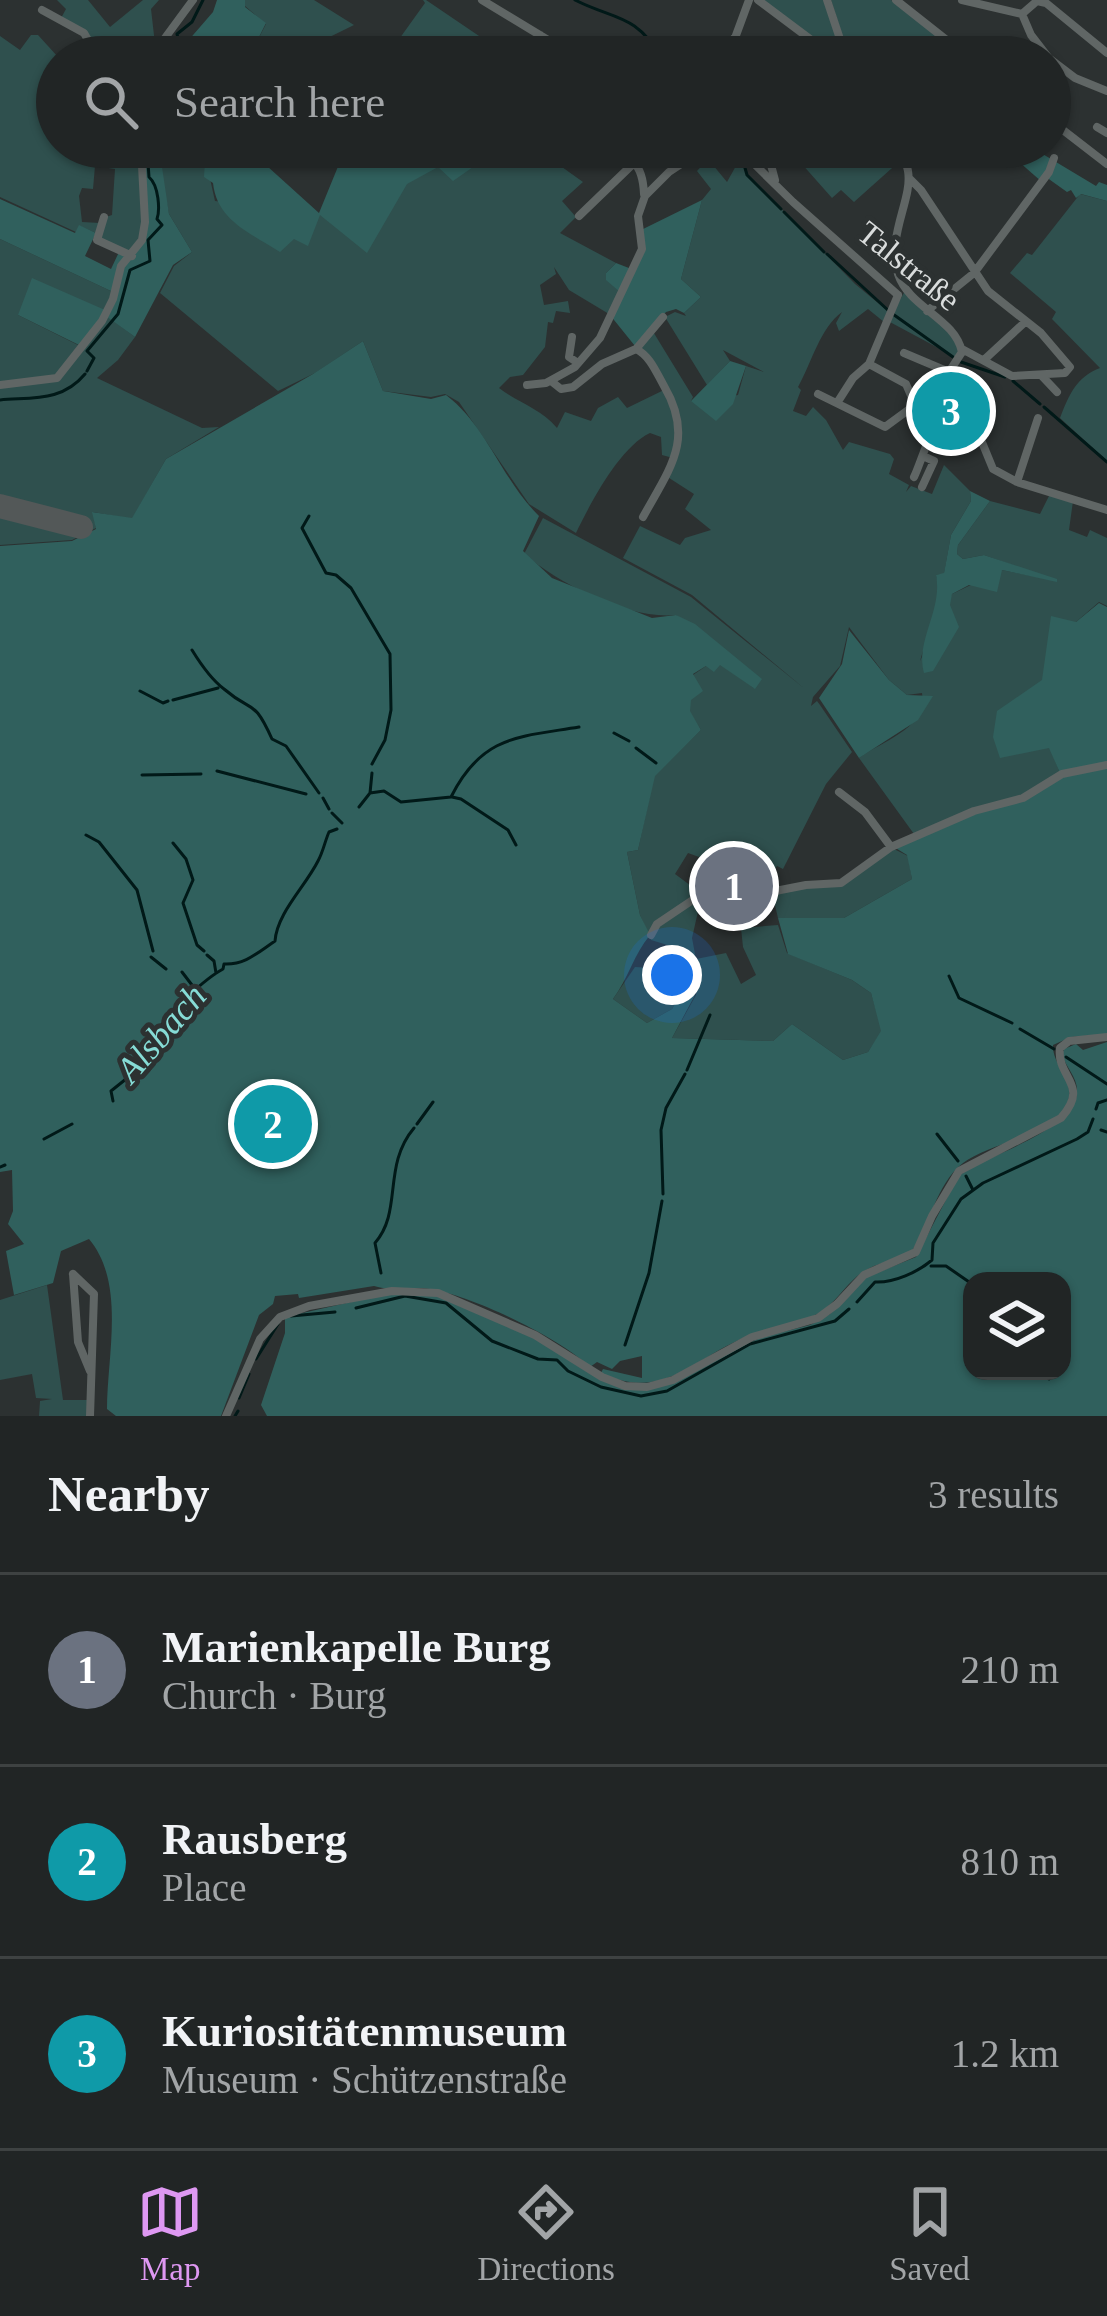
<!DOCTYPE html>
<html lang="en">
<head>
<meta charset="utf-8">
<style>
	:root { --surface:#212525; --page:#2d3132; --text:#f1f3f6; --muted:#a2a5a7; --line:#3e4242; --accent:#de98f2 }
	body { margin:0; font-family:"Times New Roman",serif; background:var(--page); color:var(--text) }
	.controls { position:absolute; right:36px; bottom:36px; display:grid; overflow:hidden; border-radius:24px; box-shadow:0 3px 9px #0004 }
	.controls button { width:108px; height:108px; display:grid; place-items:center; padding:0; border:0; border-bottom:3px solid var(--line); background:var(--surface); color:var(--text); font:60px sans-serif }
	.you { position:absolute; left:672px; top:975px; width:42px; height:42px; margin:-30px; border:9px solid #fff; border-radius:50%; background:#1a73e8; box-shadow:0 0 0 18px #1a73e833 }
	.badge { display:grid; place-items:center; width:78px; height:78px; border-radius:50%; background:var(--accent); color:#fff; font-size:39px; font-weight:700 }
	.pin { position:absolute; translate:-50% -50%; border:6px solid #fff; box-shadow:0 3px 12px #0006 }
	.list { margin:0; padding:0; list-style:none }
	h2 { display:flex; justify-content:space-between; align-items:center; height:156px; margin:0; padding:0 48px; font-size:51px }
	h2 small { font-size:39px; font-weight:400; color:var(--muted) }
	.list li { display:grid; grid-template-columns:78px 1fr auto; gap:36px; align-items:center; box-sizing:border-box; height:192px; padding:0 48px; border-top:3px solid var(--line) }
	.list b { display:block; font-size:45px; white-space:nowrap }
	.list p { margin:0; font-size:39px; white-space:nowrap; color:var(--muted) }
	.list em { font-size:39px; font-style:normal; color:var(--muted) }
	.icon { flex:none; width:66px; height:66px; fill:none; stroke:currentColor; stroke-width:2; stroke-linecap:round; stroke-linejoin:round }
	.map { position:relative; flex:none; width:1107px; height:1416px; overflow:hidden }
	.search { position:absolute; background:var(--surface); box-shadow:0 3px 9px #0004; left:36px; right:36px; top:36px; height:132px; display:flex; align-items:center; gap:30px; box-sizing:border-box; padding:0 42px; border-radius:66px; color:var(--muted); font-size:45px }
	.sheet { height:732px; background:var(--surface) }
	nav { display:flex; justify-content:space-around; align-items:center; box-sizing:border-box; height:168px; border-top:3px solid var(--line); background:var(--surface); font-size:33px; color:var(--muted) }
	nav a { display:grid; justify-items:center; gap:6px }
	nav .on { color:var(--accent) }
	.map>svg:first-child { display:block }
	.green { fill:#2f504e }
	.forest { fill:#30605d; fill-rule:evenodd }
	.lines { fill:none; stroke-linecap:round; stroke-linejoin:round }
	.stream { stroke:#011918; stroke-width:3 }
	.runway { stroke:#535858; stroke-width:24 }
	.minor { stroke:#606665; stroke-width:8 }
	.labels { text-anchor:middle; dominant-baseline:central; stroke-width:10; stroke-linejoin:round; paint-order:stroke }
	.street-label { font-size:33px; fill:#d9dcdc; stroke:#2c3131 }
	.water-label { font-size:36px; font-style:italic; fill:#86dcd6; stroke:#2c3131 }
</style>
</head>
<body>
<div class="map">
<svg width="1107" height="1416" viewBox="0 0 1107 1416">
	<rect width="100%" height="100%" fill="#2c3131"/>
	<!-- green -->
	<path class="green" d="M57 0H88L110 27 143 0H159L151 9 155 44 150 57H86L97 55 92 43 60 20 66 9Z
		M245 0H314L354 25 289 57H249L266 24 245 6Z
		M423 0H426L510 57H409L392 49 425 3Z
		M760 0H826L844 57H836Z
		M831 0H891L945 43 931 57H849Z
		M31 35H38L58 57 57 147H139C141 181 153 225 132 254L98 240 106 217 112 215 115 169 95 166 93 189 82 188 79 196 82 222 100 223 96 233 80 226 76 232 0 197V36L20 50Z
		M167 147H243L236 162 206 161 215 201 319 214 372 147H474L481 160 496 147H534L583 182 562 201 576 217 560 233 616 263 606 273 619 291 609 314 569 290 554 267 556 274 540 285 544 305 568 301 570 313 556 311 553 323 548 322 545 347 523 375 510 377 499 388C520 404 540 408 557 428L565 412 591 421 598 408 618 397 627 408 666 389 640 347 652 330 693 397 691 401 738 395 746 366 764 372 723 350 730 361 707 385 665 317 675 312 686 316 684 313 701 297 681 279 702 200 711 189 697 171 708 159 727 182 742 155 748 175 855 284 889 312 884 322 868 309 839 331 836 323 842 312C820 328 812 362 798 387L801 390 793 411 806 416 813 407 826 420 843 450 849 442 890 454 894 459 889 474 909 485 906 492 911 486 932 494 944 465 970 491 971 501 951 535 944 574 936 575 940 594 920 661 952 594 1002 570 1057 581 984 555 963 559 957 554 958 545 990 501 1040 514 1050 494 1073 501 1069 530 1087 537 1090 530 1107 538V606L1099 602 1076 622 1050 748 1060 773 1023 797 914 834 859 758C884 740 928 728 922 693L907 695 889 680 849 627 840 666 813 697 811 706 817 701 820 705 852 752 826 784 783 869 777 866 774 871 760 869 758 891 743 886 748 855 699 857 688 853 675 874 702 894 692 938 696 959 726 953 741 984 756 975 743 947 741 928 778 925 787 953 852 980 871 993 882 1031 868 1052 843 1060 792 1024 773 1041 672 1038 696 995 698 968 692 987H685L672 1009 647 1023 613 999 635 967 671 969 674 947 651 940 640 915 627 852 638 850 654 776 701 730 689 711 693 675 706 666 720 664 754 688 761 679 676 615C629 620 560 584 524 554L543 518 691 597 805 689 692 595 623 558 640 526 680 545 685 538 711 530 685 509 694 494 666 476 673 458 662 455 661 437 650 433C620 447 591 502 576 533L529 504 459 402 445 394 431 397 383 391 363 341 315 373 278 391 160 293 174 266 192 252 169 214 158 158 165 159Z
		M806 147H893L901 160 854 202 841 190 832 198 801 163Z
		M1080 194 1107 201V461L1060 418C1069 395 1076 377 1100 368L1052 319 1056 312 1010 273 1027 253 1032 255Z
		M0 239 113 292 105 310 18 315 82 347 104 314 135 337 118 360 97 378 202 428 219 427 166 459 132 519 93 512 96 528 72 540 0 545Z
		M905 291 952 333 961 349 957 358 888 321Z
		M892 848 908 856 912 879 844 918H778L772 893 799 887 837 885Z
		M47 1285 63 1400H89V1416H39L40 1401 52 1399 36 1398 32 1374 0 1380V1300Z"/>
	<!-- forest -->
	<path class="forest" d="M217 0H245V7L266 23 249 57H174L213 12Z
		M143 147H159L169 214 192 252 173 265 135 337 103 314 81 346 18 315 32 278 105 310 121 270 144 236Z
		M246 147 319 213 346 147H404L413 155 428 147H475L483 160 453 181 438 167 407 184 367 253 320 215 308 246 294 239 280 252C251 233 217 221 213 183L204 177 205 161 237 162Z
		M1002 147H1031L1096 186 1099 182 1107 185V201L1081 194 1076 198 1071 190 1067 192 1046 177 1042 182Z
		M0 199 75 233 79 225 96 233 85 256 111 269 119 252 128 256 113 292 0 239Z
		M702 200 681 279 701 297 684 313 676 309 666 312 635 346 610 315 620 292 606 280V273L616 263 634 270 638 263 639 231Z
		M363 341 383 391 431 399 446 395C487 426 502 480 539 516L523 551 552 578 652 618 676 615 695 624 762 679 755 689 720 665 714 672 706 666 693 674 703 691 691 700 690 711 701 730 655 776 638 850 627 852 640 915 650 935C634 954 628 979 613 999L647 1023 672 1009 685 987 692 986 698 968 695 995 672 1038 773 1041 792 1024 843 1060 868 1052 881 1031 871 993 852 980 788 954 778 918H844L912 879 907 855 894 847 957 819 1011 803 1060 773 1049 748 1000 758 993 737 997 711 1042 680 1051 616 1076 622 1099 603 1107 607V1034L1071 1037 1053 1045C1052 1066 1077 1081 1067 1104 1053 1135 989 1143 963 1163 935 1185 931 1225 911 1252 898 1261 882 1261 868 1269 848 1279 839 1301 819 1313 798 1325 771 1327 748 1336 694 1357 664 1403 601 1373L603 1369 642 1378V1356L620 1361 612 1369 597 1362 590 1367C558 1337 473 1296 430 1289 411 1286 392 1292 374 1286L299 1298 298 1294 275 1296 273 1304 259 1315 221 1416H116L107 1409C107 1356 126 1283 89 1239L61 1251 53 1283 14 1295 6 1251 24 1244 8 1224 13 1211 12 1170 0 1172V546L72 541 96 529 92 512 132 518 166 459 313 374Z
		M730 361 746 366 733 404 716 421 691 401Z
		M970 491 990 501 958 545 957 554 963 559 984 555 1057 579V582L1002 570 997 592 969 585 952 594 950 605 959 627 933 671 924 673C915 641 943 610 936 575L944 573 951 535 971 501Z
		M849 630 889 680 907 695 933 696 918 720 859 758 819 698 842 664Z
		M1107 1042V1416H267L261 1405 285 1333V1317L386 1294 438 1296 534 1337 610 1384 649 1389 762 1337 810 1325 830 1314 864 1278 916 1257 958 1177 966 1170C994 1154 1079 1127 1077 1090 1077 1077 1066 1067 1062 1055L1064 1049 1076 1044 1083 1050ZM972 1281H1062V1371H972Z"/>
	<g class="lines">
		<!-- stream -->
		<path class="stream" d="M575 0C614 20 635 13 661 57
			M171 57 179 43 177 34 192 22 203 0
			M741 154 747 175 781 209
			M784 212 824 252
			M827 254 890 312 953 357
			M961 362 1005 377
			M87 371 94 358 87 351 118 314 130 270 150 261 148 240 162 225 157 219C160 210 159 186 149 177L148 163 155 159 156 147
			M1013 381 1040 404
			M0 400C32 397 62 402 85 374
			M1044 407 1107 462
			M309 516 302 528 326 573 336 575 351 588 390 654 391 710 385 740 372 764
			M192 650C200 663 212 680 224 689 253 714 253 697 272 739L286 746 319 793
			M140 691 163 703 168 701
			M173 700 218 688
			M614 733 629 741
			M636 748 656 763
			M217 771 306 794
			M142 775 201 774
			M370 793 384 791 401 802 451 797C482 735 519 737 579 727
			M452 797 461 799 508 830 516 845
			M323 798 329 809
			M359 807 370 793 372 773
			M332 813 342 823
			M86 835 99 842 137 890 153 951
			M173 843 186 859 193 880 183 903 197 945 204 951
			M207 955 214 961 216 973
			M151 957 166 969
			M182 972 195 989
			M949 976 959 998 1012 1023
			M1020 1029 1054 1049
			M1066 1057 1107 1084
			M140 1062C148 1051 152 1040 159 1029 170 1011 206 978 223 969L224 964C245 965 257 953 275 941 277 913 305 887 318 861 323 852 325 841 329 832L337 829
			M687 1070 710 1015
			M113 1101 111 1091 131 1075
			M1096 1109 1098 1103 1107 1100
			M417 1124 433 1102
			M1101 1130 1107 1132
			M937 1134 958 1161
			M44 1139 72 1124
			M0 1167 5 1165
			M966 1176 973 1190
			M663 1194 661 1130 666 1108 685 1074
			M931 1266H946L972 1284
			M381 1273 375 1243C403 1211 382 1166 414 1128
			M857 1302 875 1282C894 1283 918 1272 932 1260L933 1243 961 1199 983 1183 1077 1139 1088 1132 1093 1119
			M356 1308 405 1296 446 1303 492 1341 538 1359 557 1360 568 1371 601 1387 641 1396 667 1391 750 1344 835 1321 849 1309
			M291 1316 335 1312
			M625 1345 649 1273 662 1201
			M256 1359 278 1324
			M1031 1371 1049 1379
			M239 1398 249 1374
			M235 1416 238 1411"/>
		<!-- runway -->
		<path class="runway" d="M0 506 81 527"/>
		<!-- minor -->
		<path class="minor" d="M482 0 576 57
			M758 0 834 57
			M827 0 846 57
			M896 0 968 57
			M962 0 1022 14 1037 1
			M1037 1 1046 3 1107 53
			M42 10 84 33 98 57
			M1022 14 1031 35 1048 57
			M734 38 750 57
			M691 56 692 57
			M151 57 193 0
			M536 57 540 35
			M728 57 749 0
			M1050 59 1075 78 1107 91
			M1050 120 1107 164
			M1097 127 1107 133
			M584 147C619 160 642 148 644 194
			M737 147 793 202 898 295
			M774 147 771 165 775 180
			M895 147C900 155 907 162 908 171 913 199 886 236 898 274 909 308 955 318 962 352L949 372V378L970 413 993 469 1017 482 1107 510
			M909 178 921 190 988 291 1041 333 1070 367 1065 373 1012 376 962 349
			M579 216 635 162
			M104 217 97 240 132 256
			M927 311 974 273 1049 172 1054 158
			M572 337 569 357 578 363
			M636 349C650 356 656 372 664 386 695 439 670 468 643 517
			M904 353 949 372
			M985 359 1025 322
			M869 364 898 295
			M1041 375 1057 392
			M551 381 561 389 573 387 602 364 636 349 663 317
			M0 385 57 378 102 321 113 299 121 266 142 240 145 222 141 147
			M527 385 546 383 575 367 600 338 642 249 638 216 645 196 669 172 707 147
			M818 394 885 427 915 405 906 384 869 364
			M837 403 853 378 869 364
			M914 477C926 451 933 410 963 401
			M1017 482 1038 418
			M922 487 934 461 923 456
			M839 792 865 812 891 847
			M651 935 657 924 703 893H765L806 885 841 883 891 847 974 811 1023 798 1062 774 1107 765
			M73 1274 94 1294 90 1416
			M73 1274 78 1342 90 1371
			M226 1416 260 1339 280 1317 309 1306 392 1291 438 1293 535 1335 602 1377 625 1386 647 1387 673 1380 752 1337 818 1318 837 1304 864 1275 916 1252 932 1216 959 1171 1061 1118C1091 1084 1056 1078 1060 1048L1069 1041 1107 1037"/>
	</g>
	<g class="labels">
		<!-- street labels -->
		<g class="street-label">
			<text transform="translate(909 266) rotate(39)">Talstraße</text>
		</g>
		<!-- water labels -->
		<g class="water-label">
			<text transform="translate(161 1033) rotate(-49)">Alsbach</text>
		</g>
	</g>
</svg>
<div class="controls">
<button><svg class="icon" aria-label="layers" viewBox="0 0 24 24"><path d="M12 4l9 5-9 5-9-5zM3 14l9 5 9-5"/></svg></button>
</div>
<div class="you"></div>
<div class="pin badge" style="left:734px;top:886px;background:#6b7280">1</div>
<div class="pin badge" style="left:273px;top:1124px;background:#0f9aa8">2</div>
<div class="pin badge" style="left:951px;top:411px;background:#0f9aa8">3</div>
<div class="search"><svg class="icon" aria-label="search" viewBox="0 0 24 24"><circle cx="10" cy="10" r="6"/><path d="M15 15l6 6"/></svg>Search here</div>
</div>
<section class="sheet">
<h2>Nearby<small>3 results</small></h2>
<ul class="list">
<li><span class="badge" style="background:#6b7280">1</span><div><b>Marienkapelle Burg</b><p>Church · Burg</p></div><em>210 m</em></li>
<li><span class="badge" style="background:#0f9aa8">2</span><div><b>Rausberg</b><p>Place</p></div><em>810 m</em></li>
<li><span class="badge" style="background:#0f9aa8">3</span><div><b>Kuriositätenmuseum</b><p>Museum · Schützenstraße</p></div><em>1.2 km</em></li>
</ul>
</section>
<nav>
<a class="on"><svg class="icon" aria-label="map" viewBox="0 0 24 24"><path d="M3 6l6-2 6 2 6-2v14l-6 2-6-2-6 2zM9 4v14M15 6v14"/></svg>Map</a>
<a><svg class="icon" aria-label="directions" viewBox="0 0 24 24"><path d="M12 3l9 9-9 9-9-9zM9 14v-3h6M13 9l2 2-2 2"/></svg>Directions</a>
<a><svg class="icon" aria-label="saved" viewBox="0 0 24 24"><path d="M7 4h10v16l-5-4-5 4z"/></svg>Saved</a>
</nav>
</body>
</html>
